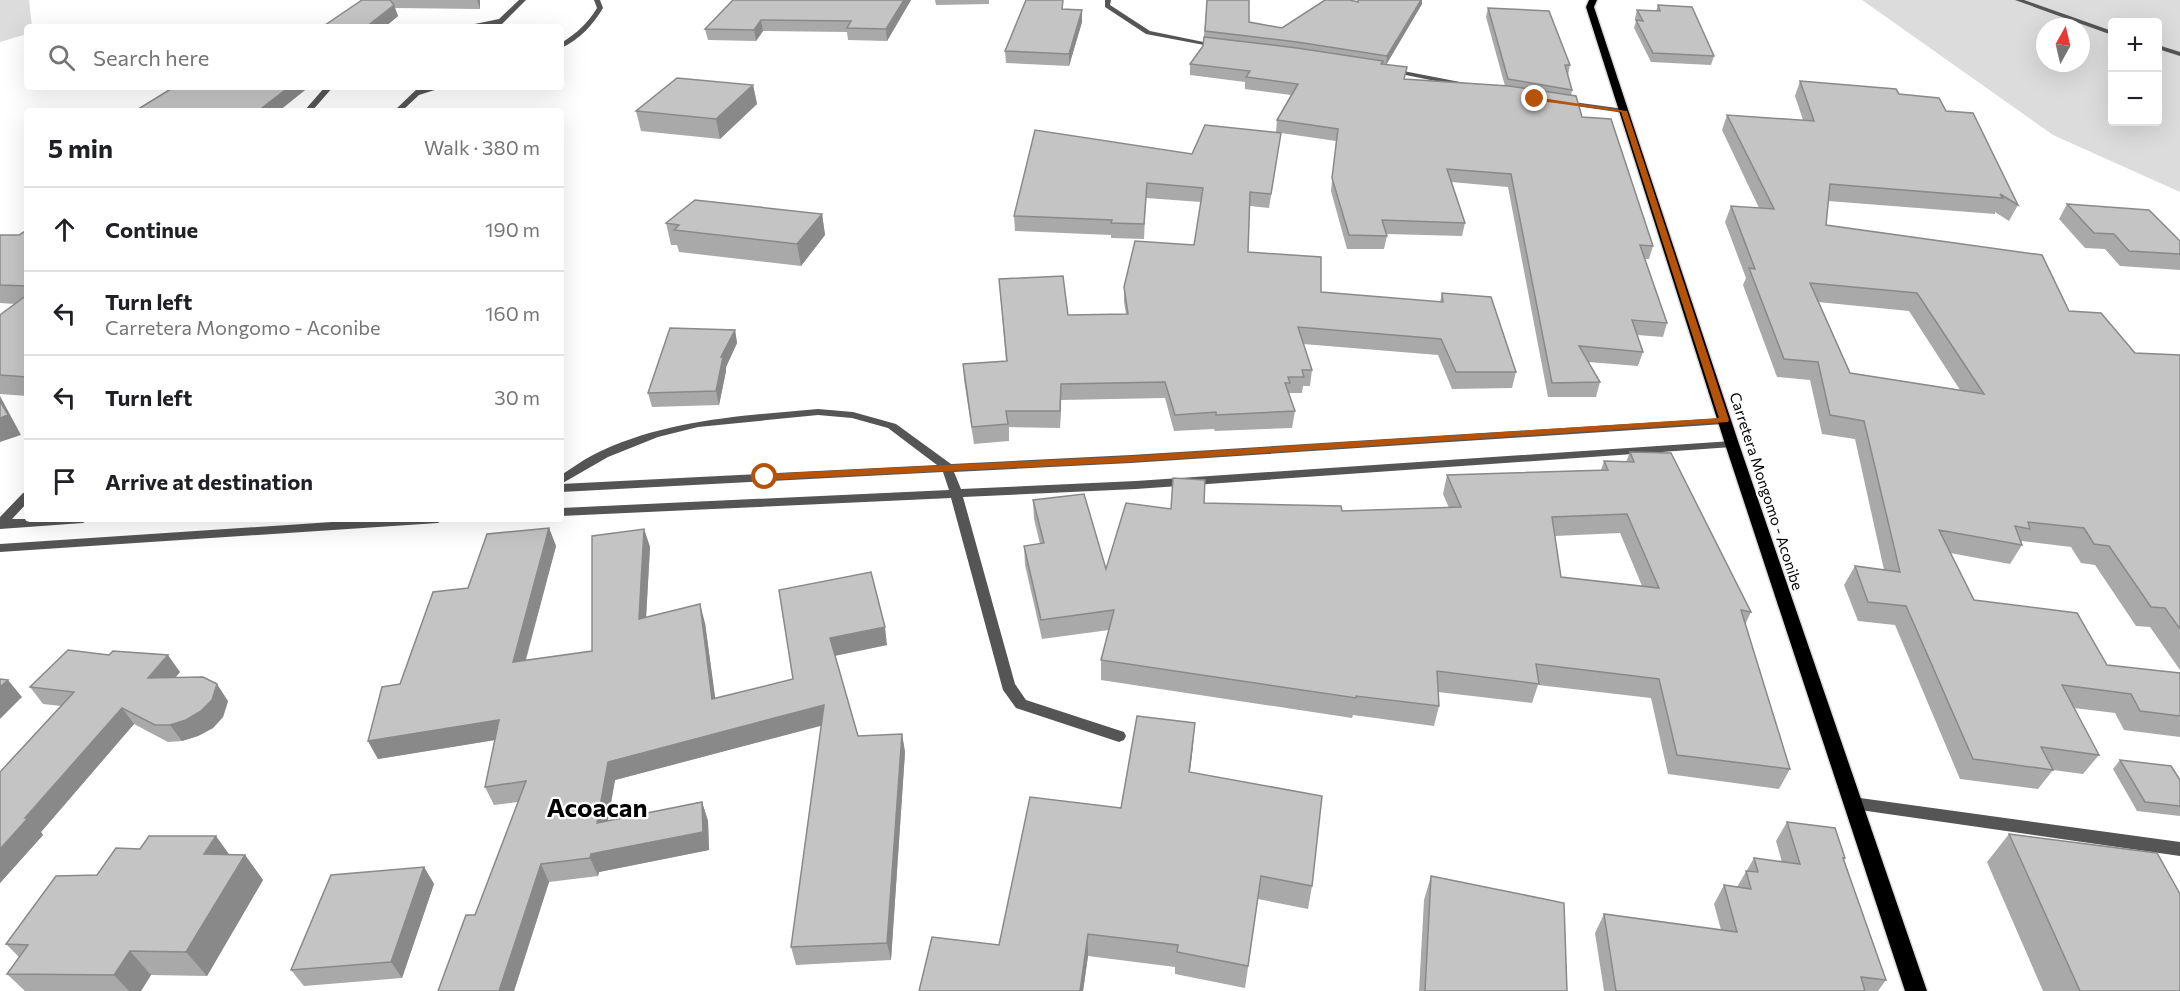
<!DOCTYPE html>
<html lang="en">
<head>
<meta charset="utf-8">
<style>
	:root { --surface:#fff; --page:#f2f2f2; --text:#202124; --muted:#757577; --line:#e0e0e0 }
	body { margin:0; font-family:Commissioner,sans-serif; background:var(--page); color:var(--text) }
	.controls { position:absolute; right:18px; top:18px; display:grid; overflow:hidden; border-radius:6px; box-shadow:0 6px 24px #0002 }
	.controls button { width:54px; height:54px; display:grid; place-items:center; padding:0; border:0; border-bottom:2px solid var(--line); background:var(--surface); color:var(--text); font:30px sans-serif }
	.compass { position:absolute; left:2036px; top:18px; width:54px; height:54px; border-radius:50%; background:var(--surface); box-shadow:0 6px 24px #0002; rotate:8deg }
	.stop { position:absolute; width:18px; height:18px; margin:-14px; border:4px solid #b45309; border-radius:50%; background:#fff }
	.stop.end { background:#b45309; border-color:#fff; box-shadow:0 2px 6px #0008 }
	.list { margin:0; padding:0; list-style:none }
	h2 { display:flex; justify-content:space-between; align-items:center; height:78px; margin:0; padding:0 24px; font-size:26px }
	h2 small { font-size:20px; font-weight:400; color:var(--muted) }
	.list li { display:grid; grid-template-columns:39px 1fr auto; gap:18px; align-items:center; box-sizing:border-box; height:84px; padding:0 24px; border-top:2px solid var(--line) }
	.list b { display:block; font-size:22px; white-space:nowrap }
	.list p { margin:0; font-size:20px; white-space:nowrap; color:var(--muted) }
	.list em { font-size:20px; font-style:normal; color:var(--muted) }
	.icon { flex:none; width:33px; height:33px; fill:none; stroke:currentColor; stroke-width:2; stroke-linecap:round; stroke-linejoin:round }
	.map { position:relative; flex:none; width:2180px; height:991px; overflow:hidden }
	.search { position:absolute; background:var(--surface); box-shadow:0 6px 24px #0002; left:24px; top:24px; width:540px; height:66px; display:flex; align-items:center; gap:15px; box-sizing:border-box; padding:0 21px; border-radius:6px; color:var(--muted); font-size:22px }
	.panel { position:absolute; background:var(--surface); box-shadow:0 6px 24px #0002; left:24px; top:108px; width:540px; height:414px; border-radius:6px }
	.map>svg:first-child { display:block }
	.green { fill:#dcdcdc; fill-rule:evenodd }
	.lines { fill:none; stroke-linecap:round; stroke-linejoin:round }
	.primary-casing { stroke:#dbdbdb; stroke-width:3 }
	.street { fill:#555; fill-rule:evenodd }
	.primary { fill:#000; fill-rule:evenodd }
	.wall { fill:#a9a9a9; fill-rule:evenodd }
	.shaded-wall { fill:#898989 }
	.building { fill:#c4c4c4; stroke:#898989; stroke-width:1.5; fill-rule:evenodd }
	.route { fill:#b45309 }
	.labels { text-anchor:middle; dominant-baseline:central; stroke-width:4.5; stroke-linejoin:round; paint-order:stroke }
	.street-label { font-size:15px; fill:#000; stroke:#fff }
	.near-district-label { font-size:26px; font-weight:bold; fill:#000; stroke:#fff }
</style>
</head>
<body>
<div class="map">
<svg width="2180" height="991" viewBox="0 0 2180 991">
	<rect width="100%" height="100%" fill="#fff"/>
	<!-- green -->
	<path class="green" d="M0 0H29L32 27H27V34L0 42Z
		M1862 0H2180V192L2053 135ZM2112 22H2158V122H2112ZM2045 27H2081V63H2045Z"/>
	<g class="lines">
		<defs>
			<path id="primary" d="M1589 0H1597L1594 7 1739 444 1927 991H1905L1725 444 1586 7Z"/>
		</defs>
		<!-- primary casing -->
		<use href="#primary" class="primary-casing"/>
		<!-- street -->
		<path class="street" d="M519 0H526L499 27H493L494 24 460 27 499 19Z
			M594 0H600L603 8C593 25 579 40 561 48V43C576 34 588 23 597 8Z
			M1105 0H1111L1110 5 1150 31 1223 46 1220 48 1146 34 1105 7Z
			M2015 0H2024L2112 31V35Z
			M2158 45 2180 52V56L2158 49Z
			M1388 68 1465 83 1469 85 1465 87 1391 72H1388Z
			M325 87H333L312 111H304Z
			M419 87H444L419 95 402 111H394Z
			M1559 100 1624 109 1628 111 1624 113 1562 104 1558 102Z
			M818 409 853 412 896 424 951 464 1131 455 1724 418 1730 421 1724 424 1131 463 954 472 961 489 1136 481 1732 441 1738 444 1732 447 1136 489 963 497 1015 684 1026 700 1124 732 1126 736 1124 740 1119 742 1016 708 1003 690 951 498 561 516V508L949 490 943 472 561 492V484L937 465 888 428 852 418 818 415 698 427 658 437 608 457 561 484V475C574 467 587 457 601 451 671 419 743 416 818 409Z
			M27 492V503L12 519H89L83 523 0 529V517L23 493Z
			M377 519H444L438 523 0 552V544Z
			M1853 797 2180 842V856L1853 809 1848 808 1845 803 1848 798Z"/>
		<!-- primary -->
		<use href="#primary" class="primary"/>
	</g>
	<!-- wall -->
	<path class="wall" d="M362 0H480V9L395 8 398 16 385 27H307H322Z
		M733 0H911L887 41 848 40 847 32 763 31 756 41 708 40 705 29Z
		M935 0H989V4L936 5Z
		M1207 0 1249 22 1282 28 1357 2 1358 0H1422V4L1386 65 1405 79 1505 86 1486 17 1488 8 1570 65 1568 75 1572 90 1571 96 1653 246 1649 259H1645L1667 323 1663 337 1637 335 1643 352 1638 366 1588 362 1600 382 1596 397H1548L1508 187 1451 182 1465 223 1462 236 1386 234 1387 236 1384 249H1347L1331 191 1336 141 1281 133 1269 208 1250 206 1248 252 1321 292 1440 302 1442 293 1516 372 1512 388 1452 389 1438 355 1303 344 1312 370 1310 386H1303L1302 393H1289L1295 411 1292 428 1215 431 1214 429 1174 431 1165 398 1061 400 1060 428 1009 427V441L974 444 964 380 963 364 1006 361 999 279 1068 315 1126 314 1124 302V287L1194 245 1201 202 1146 198 1144 239 1111 238V235L1015 231 1014 216 1192 154 1276 132 1277 120 1291 95 1245 89V82L1190 75V64L1203 46Z
		M1658 5 1714 56 1711 65 1651 62 1634 28 1636 21 1635 18 1637 10 1656 11Z
		M1063 9 1082 10V22L1069 66 1006 63 1005 51Z
		M1800 81 1899 94 1946 111 2018 205 2009 221 1995 212V214L1828 201 1826 225 2069 311 2135 353 2180 355V670L2150 627 2136 626 2095 565 2081 563 2071 547 2022 541 2021 543 2022 545 2010 564 1950 553 1974 600 2107 665 2180 673V737L2124 730 2115 713 2074 708 2099 755 2083 774 2053 770 2038 789 1960 779 1895 625 1858 621 1844 585 1855 566 1884 570 1855 439 1822 434 1810 380 1777 377 1743 285 1746 278 1725 222 1731 206 1759 208 1722 130 1727 115 1803 120 1795 96ZM1818 302 1909 311 1960 390 1850 373Z
		M753 85 757 104 720 139 641 131 636 111Z
		M2067 204 2180 254V270L2120 266 2105 249 2085 248 2059 219Z
		M822 214 825 235 801 266 679 252 677 245H671L666 223Z
		M27 230V396L0 394V315L15 304 0 303V235H19Z
		M735 330 737 343 726 367V371L719 405 652 407 648 393Z
		M1630 452 1751 612 1745 625 1790 769 1779 789 1668 774 1651 698 1538 685 1532 703 1438 692 1439 706 1434 726 1353 715 1352 718 1101 680V660L1109 630 1042 639 1025 565 1024 546 1040 544 1034 519 1033 500 1106 569 1171 509 1204 503 1342 511 1449 508 1443 494 1447 475 1601 470 1604 461 1626 462ZM1620 533 1642 586 1561 577 1555 536Z
		M549 528 556 546 526 660 592 651 644 529 650 547 646 617 705 623 715 699 793 679 779 590 887 645 835 656 858 736 902 734 905 752 891 960 796 965 791 947 822 725 615 780 608 821 702 802 708 821 709 850 599 872 598 876 549 882 514 991H438L475 915 518 802 494 805 485 787 495 740 378 759 368 741 400 684 468 588Z
		M180 672 175 678 228 701 223 717 213 728 198 736 182 741 168 742 134 724 41 832 43 835 0 883V772L61 706 43 704 30 687Z
		M1193 746 1190 772 1312 886 1308 909 1258 899 1245 988 1175 974V967L1088 956 1083 991H919L999 945 1121 808Z
		M2120 760 2180 780V816L2137 811 2113 769Z
		M1787 822 1845 858 1844 860 1886 980 1878 991H1604L1595 933 1604 914 1721 930 1714 904 1724 885 1737 887 1754 858 1782 862 1776 841Z
		M2009 834 2180 991H2043L1987 862Z
		M229 855H245L263 880 207 976 151 975 141 991H25L7 974 19 957 6 944 97 875Z
		M424 867 434 884 402 978 304 986 291 970Z
		M1431 876 1567 991H1419L1424 900Z"/>
	<!-- shaded-wall -->
	<path class="shaded-wall" d="M477 0H480V9Z
		M904 0H911L887 41 886 29Z
		M1421 0H1422V4L1386 65 1387 56Z
		M394 5 398 16 385 27H366Z
		M1082 10V22L1069 66V54Z
		M761 20 763 31 756 41 754 30Z
		M753 85 757 104 720 139 716 119Z
		M289 87H309L279 111H258Z
		M822 214 825 235 801 266 797 244Z
		M735 330 737 343 726 367V371L719 405 716 391 721 357Z
		M1061 384V400L1060 428V411Z
		M0 396 21 435 0 442Z
		M549 528 556 546 520 680 513 662Z
		M644 529 650 547 645 637 639 619Z
		M700 604 705 623 718 718 712 699Z
		M885 627 887 645 833 656 830 638Z
		M168 655 180 672 160 695 148 678Z
		M8 680 22 697 0 719V687Z
		M217 684 228 701 223 717 213 728 198 736 182 741 170 725Z
		M824 705 828 724 615 780 604 841 597 823 608 762Z
		M122 708 134 724 41 832 43 835 0 883V849L25 818Z
		M499 720 507 738 378 759 368 741Z
		M1195 723 1193 746 1187 795 1189 772Z
		M902 734 905 752 891 960 887 943Z
		M702 802 708 821 709 850 599 872 598 876 590 858 591 854Z
		M216 836 234 861 204 854Z
		M245 855 263 880 207 976 186 952Z
		M541 864 549 882 514 991H499Z
		M424 867 434 884 402 978 391 962Z
		M1088 934V956L1083 991H1080Z
		M130 951 151 975 141 991H129L114 975Z"/>
	<!-- building -->
	<path class="building" d="M362 0H390L394 5 366 27H307H322Z
		M733 0H904L886 29 847 28 851 21 761 20 754 30 705 29Z
		M1026 0H1063L1062 9 1082 10 1069 54 1005 51Z
		M1207 0H1249V22L1282 28 1325 0H1350L1358 2V0H1421L1387 56 1297 42 1205 31Z
		M1658 5 1692 7 1714 56 1653 53 1636 20 1643 21 1637 10 1660 11Z
		M1488 8 1549 11 1570 65H1565L1572 90 1508 79Z
		M1204 37 1297 48 1383 61 1381 64 1407 67 1404 79 1509 86 1576 96 1582 117 1611 119 1653 246 1640 245 1667 323 1632 320 1643 352 1579 346 1600 382 1552 383 1511 174 1447 169 1465 223 1382 220 1387 236 1349 235 1332 178 1338 129 1277 120 1298 84 1246 77 1250 71 1190 64 1203 46Z
		M677 78 753 85 716 119 636 111Z
		M1800 81 1896 89 1899 94 1939 98 1946 111 1973 113 2018 205 2000 194 2003 198 1830 184 1826 225 2042 255 2069 311 2101 313 2135 353 2180 355V629L2165 608 2151 607 2109 546 2094 544 2084 528 2028 522 2030 529 2015 526 2022 545 1939 530 1974 600 2077 613 2107 665 2180 673V716L2140 711 2131 694 2062 685 2099 755 2041 747 2053 770 1973 759 1906 606 1868 602 1855 566 1900 572 1864 421 1830 415 1818 362 1784 359 1749 268 1755 269 1731 206 1774 209 1727 115 1814 121ZM1810 283 1917 293 1984 394 1850 373Z
		M174 87H289L258 111H135Z
		M1205 125 1281 133 1271 194 1250 192 1248 252 1321 257V292L1443 302 1442 293 1491 297 1516 372H1456L1441 339 1298 327 1312 370H1302L1304 377H1288L1290 383H1285L1295 411 1216 415V412L1175 415 1165 382 1061 384 1060 411H1006L1008 424 972 427 963 364 1007 361 999 279 1063 276 1068 315 1128 314 1124 287 1135 241 1194 245 1203 188 1147 183 1144 224 1111 223 1112 220 1014 216 1035 130 1192 154Z
		M695 200 822 214 797 244 674 230 679 225 666 223Z
		M2067 204 2149 210 2180 241V254L2129 251 2114 234 2094 233Z
		M27 230V286L0 285V235H19Z
		M27 295V377L0 375V315Z
		M670 328 735 330 721 357H723L716 391 648 393Z
		M0 401 8 415 0 418Z
		M1630 452 1671 453 1751 612 1741 610 1790 769 1677 755 1659 679 1536 664 1539 684 1437 671 1439 706 1356 696V698L1101 660 1114 610 1041 620 1024 546 1044 543 1033 500 1084 494 1106 569 1126 503 1171 509 1173 478 1205 480 1204 503 1341 506 1342 511 1461 507 1447 475 1608 470 1604 461 1634 462ZM1627 514 1659 588 1561 577 1552 517Z
		M549 528 513 662 592 651V536L644 529 639 619 700 604 712 699 793 679 779 590 871 572 885 627 830 638 858 736 902 734 887 943 791 947 824 705 608 762 597 823 702 802 703 832 591 854 590 858 541 864 499 991H438L466 915H475L526 781 485 787 499 720 368 741 382 687 400 684 433 592 468 588 487 534Z
		M68 650 109 655 113 651 168 655 148 678 203 677 217 684 212 700 201 711 186 720 170 725H155L122 708 25 818H28L0 849V772L74 692 30 687Z
		M0 679 8 680 0 687Z
		M1137 716 1195 723 1189 772 1322 796 1312 886 1261 876 1248 966 1177 952 1178 945 1088 934 1080 991H919L932 937 999 945 1030 797 1121 808Z
		M2120 760 2171 766 2180 780V806L2145 802Z
		M1787 822 1835 828 1845 858H1843L1886 980 1861 977 1865 991H1616L1604 914 1737 932 1724 885 1751 889 1746 871 1758 872 1754 858 1800 864Z
		M2009 834 2157 853 2180 894V991H2080Z
		M149 836H216L204 854 245 855 186 952 130 951 114 975 7 974 28 945 6 944 56 876 97 875 116 848 140 849Z
		M424 867 391 962 291 970 331 875Z
		M1431 876 1564 903 1567 991H1425Z"/>
	<!-- route -->
	<path class="route" d="M1535 97 1627 111 1729 420 1728 422 1131 462 765 480 760 477 765 474 1131 456 1719 418 1621 112 1533 100Z"/>
	<g class="labels">
		<!-- street labels -->
		<g class="street-label">
			<text transform="translate(1767 491) rotate(72)">Carretera Mongomo - Aconibe</text>
		</g>
		<!-- near-district labels -->
		<g class="near-district-label">
			<text x="597" y="806">Acoacan</text>
		</g>
	</g>
</svg>
<div class="controls">
<button>+</button>
<button>−</button>
</div>
<svg class="compass" viewBox="-18 -18 36 36"><path d="M0-13l5 13h-10z" fill="#e53935"/><path d="M0 13l5-13h-10z" fill="#757577"/></svg>
<div class="stop" style="left:765px;top:477px"></div>
<div class="stop end" style="left:1535px;top:99px"></div>
<div class="search"><svg class="icon" aria-label="search" viewBox="0 0 24 24"><circle cx="10" cy="10" r="6"/><path d="M15 15l6 6"/></svg>Search here</div>
<section class="panel">
<h2>5 min<small>Walk · 380 m</small></h2>
<ul class="list">
<li><svg class="icon" aria-label="ahead" viewBox="0 0 24 24"><path d="M12 20V5M6 11l6-6 6 6"/></svg><div><b>Continue</b></div><em>190 m</em></li>
<li><svg class="icon" aria-label="left" viewBox="0 0 24 24"><path d="M17 20v-9H6M10 6l-5 5 5 5"/></svg><div><b>Turn left</b><p>Carretera Mongomo - Aconibe</p></div><em>160 m</em></li>
<li><svg class="icon" aria-label="left" viewBox="0 0 24 24"><path d="M17 20v-9H6M10 6l-5 5 5 5"/></svg><div><b>Turn left</b></div><em>30 m</em></li>
<li><svg class="icon" aria-label="arrive" viewBox="0 0 24 24"><path d="M6 21V4h12l-3 4 3 4H6"/></svg><div><b>Arrive at destination</b></div></li>
</ul>
</section>
</div>
</body>
</html>
